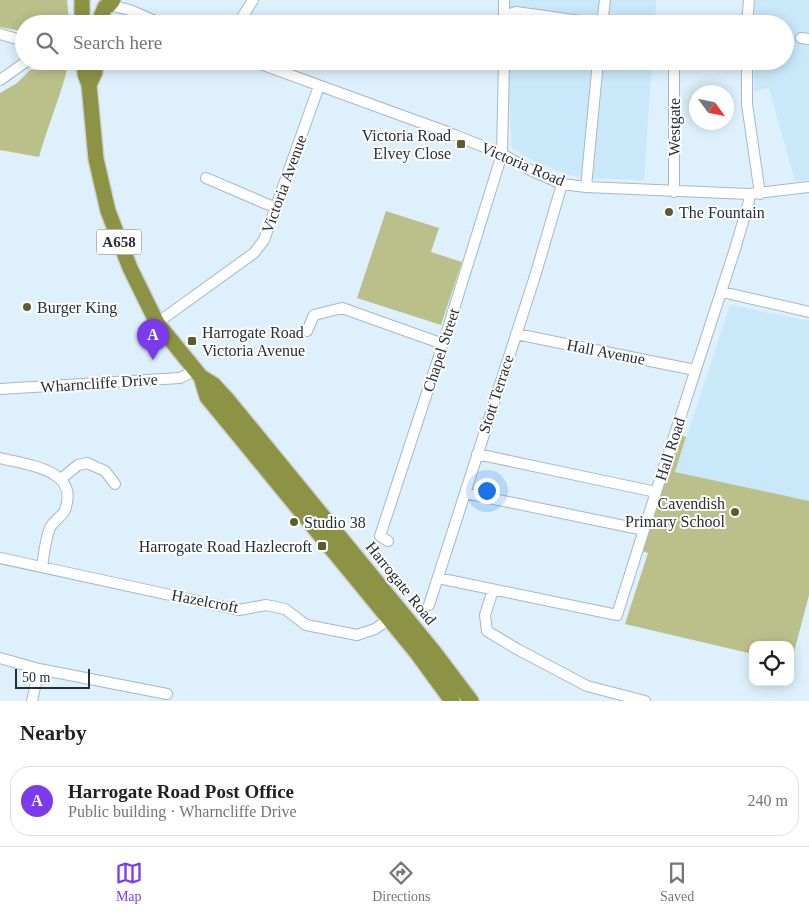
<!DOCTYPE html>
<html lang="en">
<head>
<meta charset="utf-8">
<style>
	:root { --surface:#fff; --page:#f2f2f2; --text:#202124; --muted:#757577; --line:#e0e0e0; --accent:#7c3aed }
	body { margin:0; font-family:Georgia,serif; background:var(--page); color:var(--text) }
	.controls { position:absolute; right:15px; bottom:15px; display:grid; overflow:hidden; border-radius:10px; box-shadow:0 2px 12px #0003 }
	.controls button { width:45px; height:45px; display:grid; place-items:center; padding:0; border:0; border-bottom:1px solid var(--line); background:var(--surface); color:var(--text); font:25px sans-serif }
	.compass { position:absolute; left:689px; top:85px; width:45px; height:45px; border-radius:50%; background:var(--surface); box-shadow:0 2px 12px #0003; rotate:123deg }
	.scale { position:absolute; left:15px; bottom:12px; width:75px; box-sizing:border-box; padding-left:5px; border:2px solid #262f34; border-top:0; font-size:14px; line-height:18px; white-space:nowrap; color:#262f34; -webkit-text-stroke:4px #fff; paint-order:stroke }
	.you { position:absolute; left:486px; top:490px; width:18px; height:18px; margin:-12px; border:4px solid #fff; border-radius:50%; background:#1a73e8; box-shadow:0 0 0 8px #1a73e833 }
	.badge { display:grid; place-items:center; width:32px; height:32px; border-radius:50%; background:var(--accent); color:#fff; font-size:16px; font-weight:700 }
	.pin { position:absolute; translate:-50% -41px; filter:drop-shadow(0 1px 2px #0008) }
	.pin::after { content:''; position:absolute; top:26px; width:18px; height:15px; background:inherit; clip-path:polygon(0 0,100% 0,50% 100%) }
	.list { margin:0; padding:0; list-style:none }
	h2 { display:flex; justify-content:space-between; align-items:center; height:65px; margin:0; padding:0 20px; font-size:21px }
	h2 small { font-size:16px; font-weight:400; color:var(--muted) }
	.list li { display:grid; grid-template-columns:32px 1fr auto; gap:15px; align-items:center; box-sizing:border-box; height:70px; margin:0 10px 10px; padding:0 10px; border:1px solid var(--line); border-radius:20px }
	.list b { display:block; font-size:19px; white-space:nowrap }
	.list p { margin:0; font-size:16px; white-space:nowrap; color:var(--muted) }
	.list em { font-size:16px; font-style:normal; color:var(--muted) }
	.icon { flex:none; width:28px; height:28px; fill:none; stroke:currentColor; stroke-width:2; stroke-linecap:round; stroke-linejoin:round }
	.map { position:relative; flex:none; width:809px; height:701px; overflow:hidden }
	.search { position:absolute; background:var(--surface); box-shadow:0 2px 12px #0003; left:15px; right:15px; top:15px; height:55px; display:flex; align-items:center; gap:12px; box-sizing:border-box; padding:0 18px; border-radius:28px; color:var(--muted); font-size:19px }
	.sheet { height:145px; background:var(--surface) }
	nav { display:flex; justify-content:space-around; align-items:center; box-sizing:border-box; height:70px; border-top:1px solid var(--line); background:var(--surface); font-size:14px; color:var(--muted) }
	nav a { display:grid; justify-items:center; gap:2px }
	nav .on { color:var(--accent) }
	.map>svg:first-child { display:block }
	.built { fill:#c9e8fa }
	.green { fill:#bbc08b }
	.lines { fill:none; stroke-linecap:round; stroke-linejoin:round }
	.minor-casing { stroke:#a3b9c7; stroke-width:12 }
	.highway-casing { stroke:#cfd1d2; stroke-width:18 }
	.minor { stroke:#fff; stroke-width:10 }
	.highway { stroke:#8d9344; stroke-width:15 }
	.poi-dot { fill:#5a5e2b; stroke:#fff; stroke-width:2 }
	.labels { text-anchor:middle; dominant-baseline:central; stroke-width:4; stroke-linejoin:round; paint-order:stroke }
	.shield { fill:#fff; stroke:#676d71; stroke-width:1 }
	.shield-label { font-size:15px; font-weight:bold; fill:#262f34 }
	.street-label { font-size:16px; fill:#262f34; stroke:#fff }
	.poi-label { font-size:16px; fill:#262f34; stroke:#fff; text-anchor:start }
</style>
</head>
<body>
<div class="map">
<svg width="809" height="701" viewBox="0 0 809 701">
	<rect width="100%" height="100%" fill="#ddf0fb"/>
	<!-- built -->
	<path class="built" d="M510 0H656L655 24H507Z
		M755 0H809V180L795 181 769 88 754 91V61H785V24H754Z
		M507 61H652L644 180 585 178 568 175 534 161 512 148Z
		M730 305 809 321V595L791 663 790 645H753V654L625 624Z"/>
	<!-- green -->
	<path class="green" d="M0 0H67L69 21 56 24H24V30L21 31 0 27Z
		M30 70H67C59 100 47 128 39 157L0 150V93L17 83Z
		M386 211 439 228 431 252 462 262 441 325 357 298Z
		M680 435 686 437 675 472 809 501V595L791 663 790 645H753V654L625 624 648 553 642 551Z"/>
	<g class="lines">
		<defs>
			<path id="minor" d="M504 0V24
				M109 5 130 10 162 24
				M505 16 516 12 602 24
				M238 24 253 0
				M602 24 605 0
				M747 24 749 0
				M0 34 24 41
				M801 38 809 39
				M252 61 447 132 502 154 532 171 562 184 586 187 749 194 809 187
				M674 61V192
				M747 61V104L760 194
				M0 80 27 61
				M206 178 276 208
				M586 187 598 61
				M722 292 809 312
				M157 323 254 253 264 240 319 86
				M307 331 314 315 342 308 443 344
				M516 334 695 370
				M0 389 180 378 196 370
				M477 454 656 492
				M0 458C27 465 80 469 65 510 62 517 53 521 50 528 45 540 44 554 42 567
				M61 479 78 465 87 463 105 471 115 484
				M465 493 644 530
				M388 541 380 536 443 344 502 154 504 61
				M0 558 239 610 266 605 285 609 306 625 357 635 375 629 389 619
				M438 578 617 615 656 492 735 249 749 201V194
				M493 590 485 615 487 631 517 649 587 686 645 701
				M429 605 536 273 562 184
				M0 658 39 669 167 694
				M32 701 39 669"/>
			<path id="highway" d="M82 0V24
				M98 24 105 7 109 5 113 0
				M84 61 85 74 89 85 96 159 108 211 130 268 157 323 201 377 214 385 226 398 434 652 471 701
				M89 85 95 72V61
				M201 377 207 397 417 653 452 701"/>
		</defs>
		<!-- minor casing -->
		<use href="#minor" class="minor-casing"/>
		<!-- highway casing -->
		<use href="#highway" class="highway-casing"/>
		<!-- minor -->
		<use href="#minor" class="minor"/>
		<!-- highway -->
		<use href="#highway" class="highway"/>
	</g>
	<!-- markers -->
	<g class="poi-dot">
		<rect x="456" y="139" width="10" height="10" rx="2.5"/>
		<circle cx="669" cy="212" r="5"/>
		<circle cx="27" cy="307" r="5"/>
		<rect x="187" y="336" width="10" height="10" rx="2.5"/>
		<circle cx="735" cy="512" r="5"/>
		<circle cx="294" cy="522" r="5"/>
		<rect x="317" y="541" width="10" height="10" rx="2.5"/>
	</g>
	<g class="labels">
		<!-- shield labels -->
		<rect class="shield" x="96.5" y="229.5" width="45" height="25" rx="4"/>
		<g class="shield-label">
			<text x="119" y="242">A658</text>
		</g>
		<!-- street labels -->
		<g class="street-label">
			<text transform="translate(674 127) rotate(-90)">Westgate</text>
			<text transform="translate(523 164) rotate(23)">Victoria Road</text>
			<text transform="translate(284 184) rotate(-70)">Victoria Avenue</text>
			<text transform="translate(441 350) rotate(-72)">Chapel Street</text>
			<text transform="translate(606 352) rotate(11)">Hall Avenue</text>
			<text transform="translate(99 383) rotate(-4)">Wharncliffe Drive</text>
			<text transform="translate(496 394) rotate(-72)">Stott Terrace</text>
			<text transform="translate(670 449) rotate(-72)">Hall Road</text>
			<text transform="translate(401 583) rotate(51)">Harrogate Road</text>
			<text transform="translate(205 601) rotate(11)">Hazelcroft</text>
		</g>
		<!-- poi labels -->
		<g class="poi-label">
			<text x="451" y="135" text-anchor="end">Victoria Road<tspan x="451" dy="18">Elvey Close</tspan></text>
			<text x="679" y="212">The Fountain</text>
			<text x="37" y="307">Burger King</text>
			<text x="202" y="332">Harrogate Road<tspan x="202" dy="18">Victoria Avenue</tspan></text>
			<text x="725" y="503" text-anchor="end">Cavendish<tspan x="725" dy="18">Primary School</tspan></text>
			<text x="304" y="522">Studio 38</text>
			<text x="312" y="546" text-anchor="end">Harrogate Road Hazlecroft</text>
		</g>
	</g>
</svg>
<div class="controls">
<button><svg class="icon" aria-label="locate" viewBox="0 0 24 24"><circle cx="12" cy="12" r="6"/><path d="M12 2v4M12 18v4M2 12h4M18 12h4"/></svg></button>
</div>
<svg class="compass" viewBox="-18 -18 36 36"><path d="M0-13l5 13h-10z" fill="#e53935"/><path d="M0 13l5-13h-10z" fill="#757577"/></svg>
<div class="scale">50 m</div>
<div class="you"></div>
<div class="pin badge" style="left:153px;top:360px">A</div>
<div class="search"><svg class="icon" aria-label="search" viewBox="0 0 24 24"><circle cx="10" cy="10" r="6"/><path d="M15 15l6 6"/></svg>Search here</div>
</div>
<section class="sheet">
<h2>Nearby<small></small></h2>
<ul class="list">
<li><span class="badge">A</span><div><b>Harrogate Road Post Office</b><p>Public building · Wharncliffe Drive</p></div><em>240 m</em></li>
</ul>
</section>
<nav>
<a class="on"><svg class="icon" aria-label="map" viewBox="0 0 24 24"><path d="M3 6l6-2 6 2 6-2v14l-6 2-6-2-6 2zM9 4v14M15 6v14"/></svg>Map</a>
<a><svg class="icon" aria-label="directions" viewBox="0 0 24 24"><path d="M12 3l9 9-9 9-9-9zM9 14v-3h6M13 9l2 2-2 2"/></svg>Directions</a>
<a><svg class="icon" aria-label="saved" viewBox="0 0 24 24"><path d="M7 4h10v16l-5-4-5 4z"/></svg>Saved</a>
</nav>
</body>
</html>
